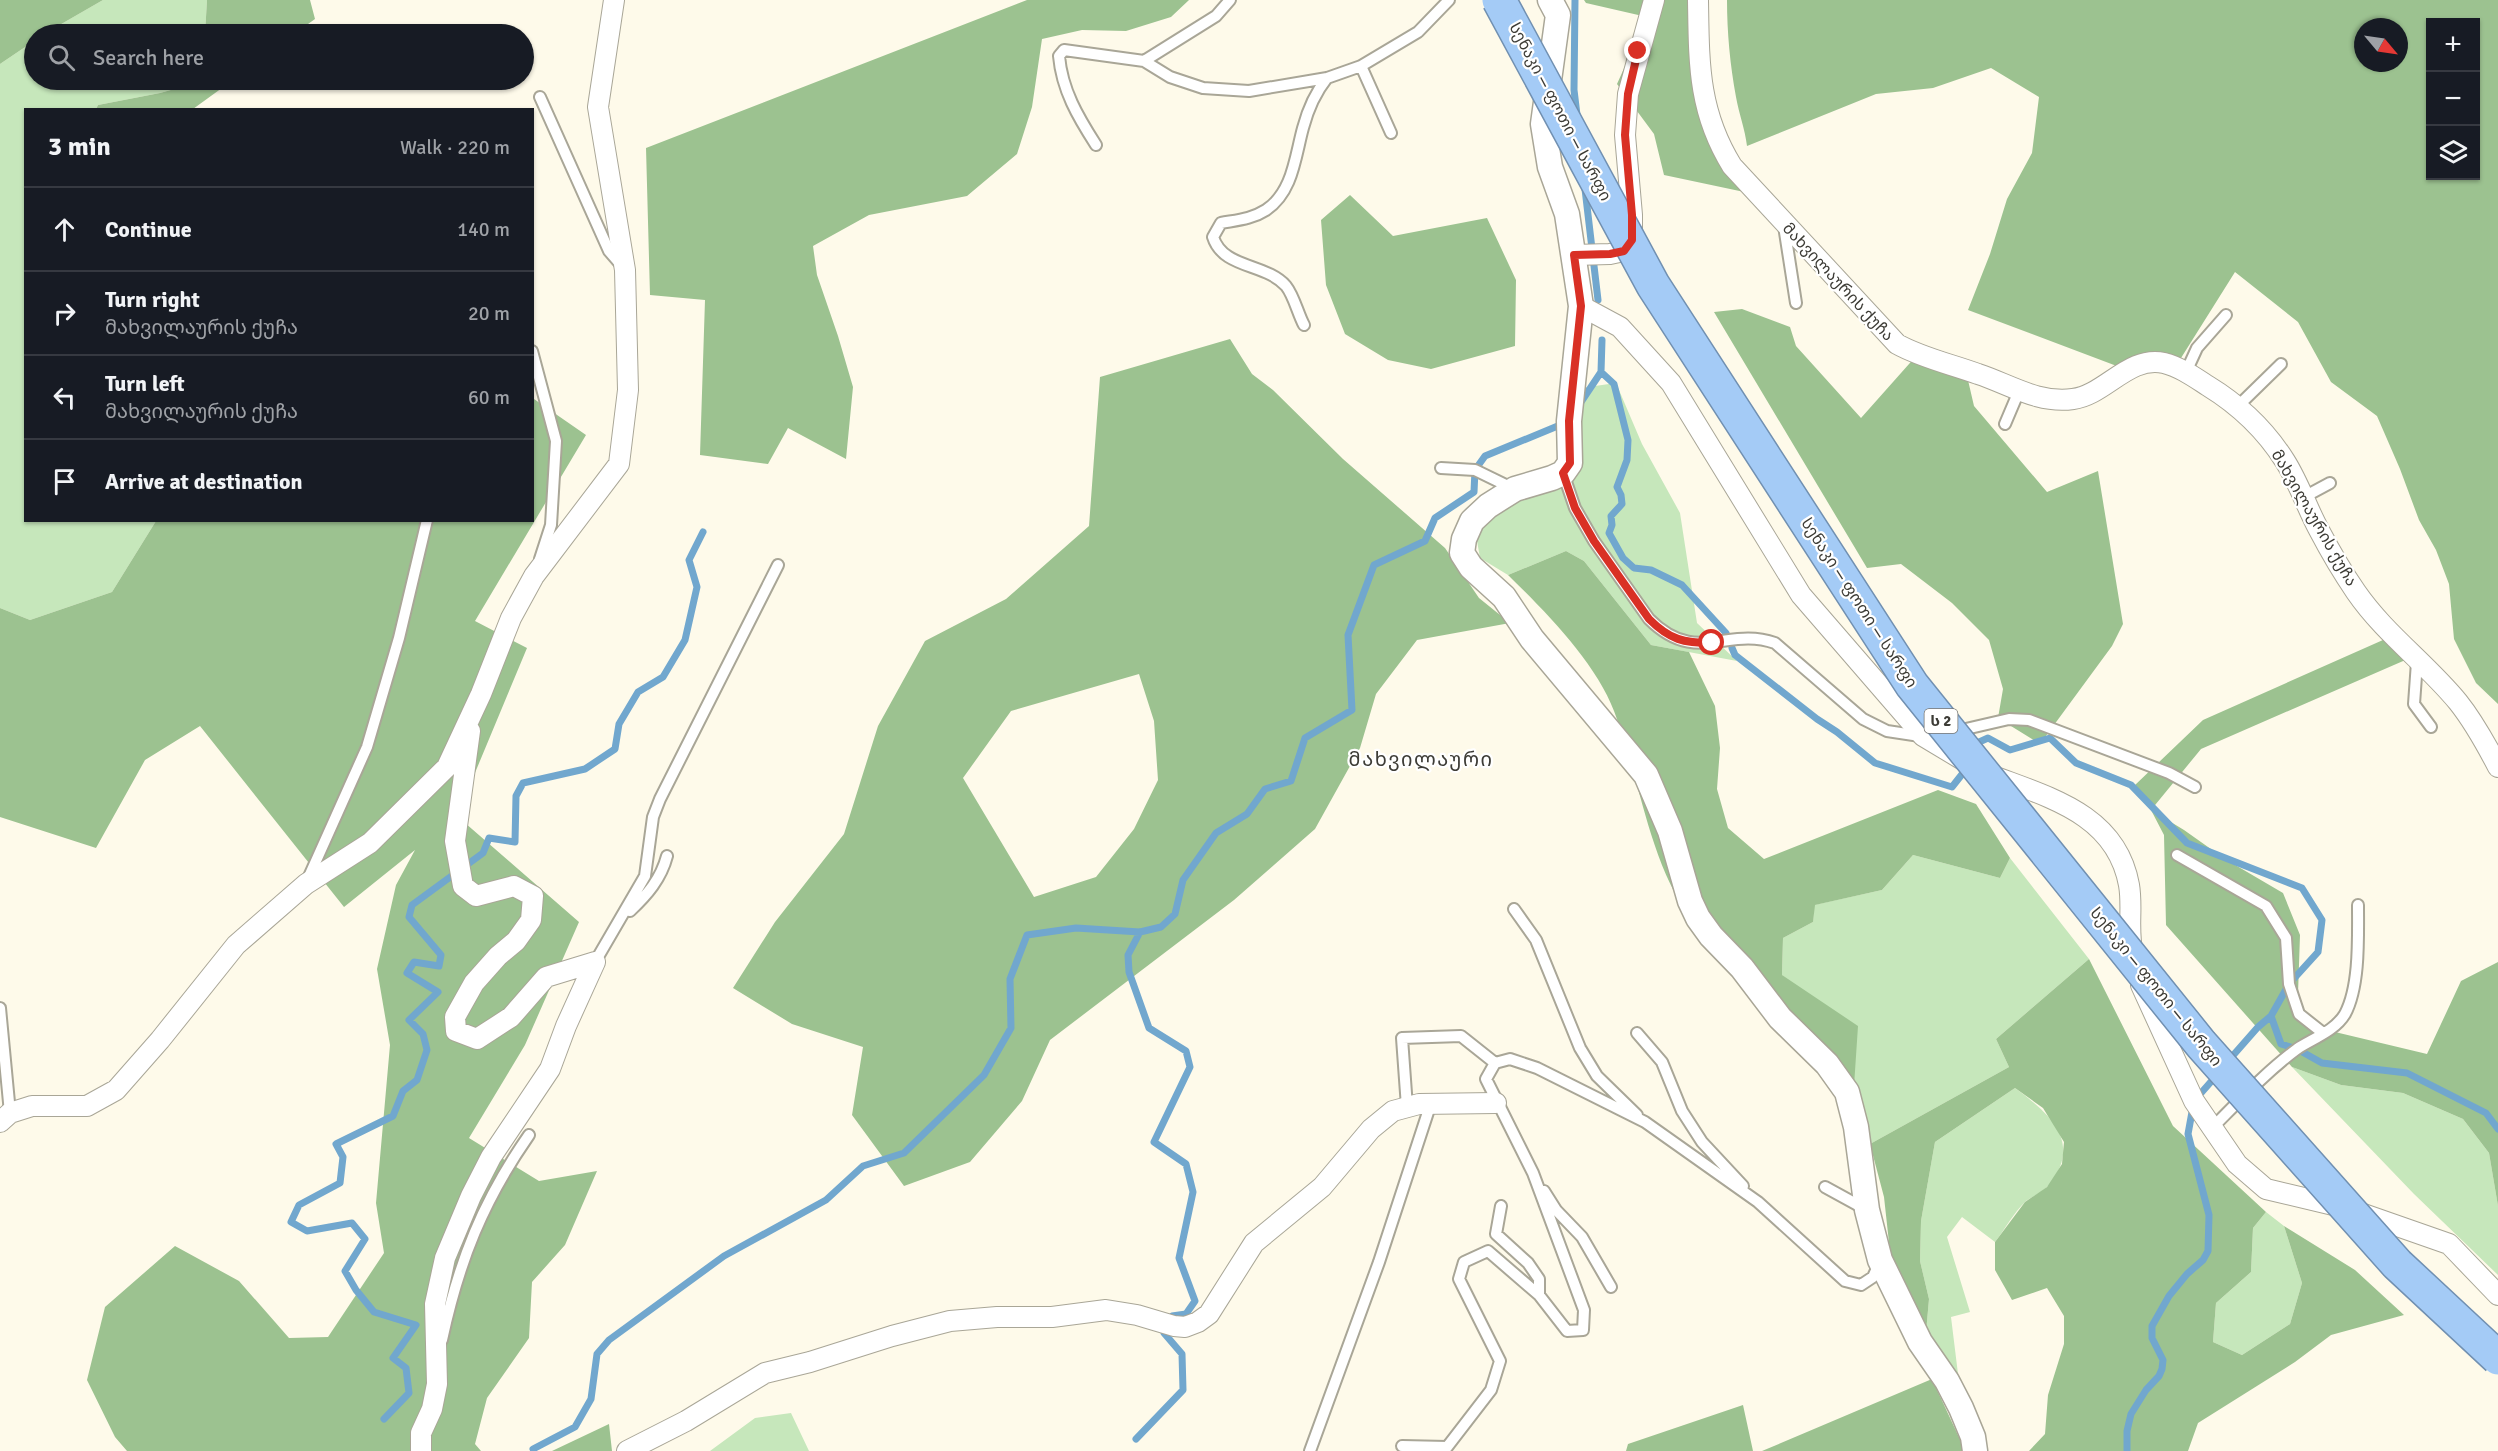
<!DOCTYPE html>
<html lang="en">
<head>
<meta charset="utf-8">
<style>
	:root { --surface:#171b24; --page:#20242c; --text:#f1f3f6; --muted:#9ea1a6; --line:#363941 }
	body { margin:0; font-family:Signika,"Noto Sans Georgian",sans-serif; background:var(--page); color:var(--text) }
	.controls { position:absolute; right:18px; top:18px; display:grid; overflow:hidden; border-radius:0px; box-shadow:0 2px 4px #0004 }
	.controls button { width:54px; height:54px; display:grid; place-items:center; padding:0; border:0; border-bottom:2px solid var(--line); background:var(--surface); color:var(--text); font:30px sans-serif }
	.compass { position:absolute; left:2354px; top:18px; width:54px; height:54px; border-radius:50%; background:var(--surface); box-shadow:0 2px 4px #0004; rotate:119deg }
	.stop { position:absolute; width:18px; height:18px; margin:-14px; border:4px solid #d93025; border-radius:50%; background:#fff }
	.stop.end { background:#d93025; border-color:#fff; box-shadow:0 2px 6px #0008 }
	.list { margin:0; padding:0; list-style:none }
	h2 { display:flex; justify-content:space-between; align-items:center; height:78px; margin:0; padding:0 24px; font-size:26px }
	h2 small { font-size:20px; font-weight:400; color:var(--muted) }
	.list li { display:grid; grid-template-columns:39px 1fr auto; gap:18px; align-items:center; box-sizing:border-box; height:84px; padding:0 24px; border-top:2px solid var(--line) }
	.list b { display:block; font-size:22px; white-space:nowrap }
	.list p { margin:0; font-size:20px; white-space:nowrap; color:var(--muted) }
	.list em { font-size:20px; font-style:normal; color:var(--muted) }
	.icon { flex:none; width:33px; height:33px; fill:none; stroke:currentColor; stroke-width:2; stroke-linecap:round; stroke-linejoin:round }
	.map { position:relative; flex:none; width:2498px; height:1451px; overflow:hidden }
	.search { position:absolute; background:var(--surface); box-shadow:0 2px 4px #0004; left:24px; top:24px; width:510px; height:66px; display:flex; align-items:center; gap:15px; box-sizing:border-box; padding:0 21px; border-radius:33px; color:var(--muted); font-size:22px }
	.panel { position:absolute; background:var(--surface); box-shadow:0 2px 4px #0004; left:24px; top:108px; width:510px; height:414px; border-radius:0px }
	.map>svg:first-child { display:block }
	.green { fill:#c6e7bb }
	.forest { fill:#9cc290; fill-rule:evenodd }
	.lines { fill:none; stroke-linecap:round; stroke-linejoin:round }
	.stream { stroke:#71a7ce; stroke-width:7 }
	.service-casing { stroke:#a9a697; stroke-width:14 }
	.minor-casing { stroke:#a9a697; stroke-width:22 }
	.tertiary-casing { stroke:#a9a697; stroke-width:27 }
	.service { stroke:#fff; stroke-width:10 }
	.minor { stroke:#fff; stroke-width:20 }
	.tertiary { stroke:#fff; stroke-width:24 }
	.trunk-bridge-casing { stroke:#7190b1; stroke-width:36; stroke-linecap:butt }
	.trunk-bridge { stroke:#a4cbf6; stroke-width:33 }
	.route { stroke:#d93025; stroke-width:8 }
	.labels { text-anchor:middle; dominant-baseline:central; stroke-width:4.5; stroke-linejoin:round; paint-order:stroke }
	.shield { fill:#fff; stroke:#777672; stroke-width:1.5 }
	.shield-label { font-size:15px; font-weight:bold; fill:#3d3c36 }
	.street-label { font-size:16px; fill:#3d3c36; stroke:#fff }
	.quarter-label { font-size:20px; letter-spacing:1.5px; fill:#3d3c36; stroke:#fff }
</style>
</head>
<body>
<div class="map">
<svg width="2498" height="1451" viewBox="0 0 2498 1451">
	<rect width="100%" height="100%" fill="#fefaea"/>
	<!-- green -->
	<path class="green" d="M103 0H207L205 34H44Z
		M34 41V80H193L192 84 160 93 98 105 96 109 26 110V520L156 521 112 592 30 620 0 608V64Z
		M1616 383 1642 444 1680 513 1697 623 1737 661 1651 645 1584 561 1566 551 1508 575 1480 558 1476 535 1484 516 1563 473 1574 389Z
		M1913 855 2000 878 2010 858 2089 959 1996 1039 2009 1067 1870 1144 1857 1107 1782 975 1783 938 1813 922 1814 905 1882 890Z
		M2292 1067 2341 1085 2403 1093 2463 1119 2489 1153 2498 1206V1275L2414 1194Z
		M2015 1088C2050 1114 2083 1142 2049 1185 2043 1192 2033 1196 2026 1201 2014 1212 2005 1229 1995 1242L1962 1217 1947 1237 1970 1312 1951 1317 1958 1374 1925 1344 1929 1299 1920 1261 1921 1221 1935 1142Z
		M2266 1212 2284 1226 2302 1283 2290 1324 2242 1355 2213 1342 2216 1303 2251 1272 2253 1228Z
		M791 1413 809 1451H710L755 1418Z"/>
	<!-- forest -->
	<path class="forest" d="M0 0H103L44 34H34V41L0 64Z
		M207 0H310L315 19 294 34H205Z
		M1027 0H1189L1171 17 1126 31 1082 30 1042 39 1032 107 1017 154 967 196 869 215 813 246 817 275 838 336 853 387 846 459 788 428 768 464 700 455 705 300 650 295 646 148Z
		M1584 0H1694L1704 83 1749 193 1664 175 1654 134 1617 84 1647 17 1586 3Z
		M1727 0H2498V704L2476 683 2454 639 2449 584 2436 550 2419 520 2400 469 2377 416 2331 382 2298 322 2235 272 2181 358 2150 353 2122 368 1968 310 1990 254 2007 199 2032 153 2039 97 1991 68 1933 88 1876 94 1747 146C1745 129 1739 114 1736 97 1730 65 1727 32 1727 0ZM2430 22H2476V176H2430ZM2363 27H2399V63H2363Z
		M193 80H233L193 109H96L98 105 160 93 192 84Z
		M1350 195 1393 236 1487 218 1516 280 1515 346 1431 369 1388 360 1345 334 1326 285 1321 220Z
		M1742 309 1790 327 1796 346 1861 418 1925 346 1964 363 1974 406 2047 492 2098 471 2123 624 2112 646 2040 744 1998 718 2003 689 1989 640 1952 603 1901 564 1867 568 1714 312Z
		M1230 339 1252 374 1273 390 1343 459 1445 548 1479 598 1510 623 1417 640 1376 694 1360 748 1315 829 1234 900 1050 1040 1022 1101 970 1162 904 1186 852 1115 863 1047 792 1024 733 988 775 922 844 834 878 726 925 641 1006 599 1089 526 1100 377ZM1139 674 1154 721 1158 780 1134 829 1096 877 1034 897 963 778 1011 711Z
		M534 399 586 435 475 621 527 648 457 816 579 922 525 1045 469 1138 539 1181 597 1171 565 1245 532 1282 529 1338 487 1398 475 1444 481 1451H127L115 1437 87 1380 105 1307 175 1246 239 1281 289 1338 328 1337 384 1253 376 1203 390 1045 377 969 396 885 415 850 344 907 200 726 145 760 96 848 0 817V608L30 620 112 592 156 521 532 520 533 400Z
		M1566 551 1584 561 1651 645 1689 652 1715 706 1720 748 1717 789 1728 828 1764 859 1938 790 1976 804 2010 858 2000 878 1913 855 1882 890 1815 905 1813 922 1783 938 1782 975 1858 1026 1854 1086 1692 921C1648 860 1641 781 1614 711 1596 663 1545 611 1508 575Z
		M2392 636 2410 658 2201 749 2151 810 2184 830 2225 859 2283 893 2300 935 2298 994 2302 1011 2316 1024 2335 1032 2427 1054 2461 981 2498 962V1206L2489 1153 2463 1119 2403 1093 2341 1085 2292 1067 2166 925 2164 835 2151 810 2134 786 2203 720Z
		M2089 959 2173 1126 2266 1212 2253 1228 2251 1272 2216 1303 2213 1342 2242 1355 2290 1324 2302 1283 2284 1226 2355 1270 2404 1315 2331 1335 2295 1362 2198 1423 2188 1451H2029L2045 1434 2048 1395 2064 1344V1316L2047 1288 2012 1300 1995 1270V1242L2025 1202 2047 1187 2062 1164 2064 1142 2043 1108 2015 1088 1935 1142 1921 1221 1920 1261 1929 1299 1925 1344 1894 1288 1884 1197 1870 1144 2009 1067 1996 1039Z
		M1932 1379 1963 1446V1451H1762Z
		M1743 1405 1753 1451H1626L1628 1444Z
		M609 1424 612 1451H552Z"/>
	<g class="lines">
		<!-- stream -->
		<path class="stream" d="M1575 0 1574 90 1577 115
			M1585 189 1598 300
			M1601 372 1614 384 1628 440 1627 460 1617 487 1621 495 1622 504 1611 516 1612 525 1609 533 1623 558 1634 568 1651 570 1682 585 1726 633
			M1579 405 1601 372 1602 340
			M1732 648 1735 655 1817 719 1837 732 1875 763 1952 787 1963 773
			M1975 748 1977 743 1988 738 2010 750 2050 738 2076 763 2131 785 2187 843 2302 888 2322 920 2318 952 2289 984 2271 1016 2258 1027 2229 1060
			M2271 1016 2281 1044 2297 1049 2322 1063 2407 1073 2486 1113 2498 1129
			M384 1419 409 1393 406 1368 393 1358 416 1325 374 1312 356 1290 345 1271 365 1239 352 1223 307 1231 291 1222 299 1205 340 1183 343 1157 336 1144 393 1116 403 1091 417 1080 427 1050 423 1034 409 1020 438 992 407 973 414 962 439 966 441 955 409 917 412 905 483 853 489 838 515 842 516 796 523 783 585 769 615 749 619 724 638 692 663 677 685 640 697 587 689 560 703 532
			M1136 1439 1183 1390 1182 1354 1164 1333 1172 1316 1186 1314 1195 1301 1179 1258 1193 1192 1186 1164 1154 1142 1190 1067 1186 1051 1149 1028 1129 972 1128 955 1140 932
			M533 1449 575 1427 591 1399 597 1354 609 1340 724 1256 826 1200 863 1166 904 1153 984 1075 1011 1028 1010 979 1027 935 1076 928 1140 932 1161 927 1175 914 1183 880 1216 833 1247 814 1265 789 1291 781 1305 738 1352 710 1348 635 1374 565 1425 541 1435 518 1474 492 1475 470 1485 456 1565 423
			M2127 1451V1431L2131 1414 2146 1390 2159 1376 2162 1369 2163 1360 2152 1338V1326L2169 1296 2187 1274 2203 1260 2208 1251 2209 1215 2188 1134 2194 1101 2216 1076"/>
		<defs>
			<path id="service" d="M1144 61 1216 16 1230 0
				M1361 66 1391 133
				M540 97 609 251 622 266
				M1096 145C1078 117 1062 90 1059 56L1064 50 1144 61 1170 77 1203 88 1249 91 1327 78 1361 66 1418 32 1449 0
				M1784 226 1796 303
				M1304 325C1298 314 1294 296 1286 286 1266 263 1223 269 1213 237L1221 223C1237 220 1252 219 1266 210 1293 192 1295 157 1303 128 1308 109 1315 93 1327 78
				M532 351 556 441 551 525 540 559
				M2186 372 2197 348 2226 315
				M2237 407 2281 364
				M2005 424 2019 391
				M1441 468 1475 470 1514 489
				M1563 473 1575 508 1594 541 1649 619C1696 666 1727 626 1775 643L1863 719 1887 731 1920 736
				M2304 497 2330 483
				M2417 662 2414 704 2431 727
				M1957 731 2009 719 2029 720 2169 773 2195 787
				M2177 855 2266 906 2286 938 2289 984 2299 1014 2323 1033
				M307 881 367 747 399 638 427 520
				M1514 909 1536 940 1580 1048 1597 1076 1637 1115
				M630 911C647 895 661 879 667 856
				M595 962 645 876 653 817 660 799 778 565
				M0 1008 10 1113
				M1637 1033 1662 1062 1682 1111 1702 1142 1743 1186
				M1407 1107 1402 1038 1461 1036 1495 1063
				M2212 1128C2239 1101 2266 1072 2297 1049 2312 1039 2335 1031 2345 1014 2360 986 2358 937 2358 905
				M1825 1187 1867 1210
				M1544 1191 1556 1210 1582 1237 1611 1287
				M1501 1206 1496 1234 1528 1263 1539 1279V1295
				M442 1340C459 1261 483 1201 529 1135
				M1402 1446 1447 1447
				M1310 1451 1379 1262 1431 1103
				M1444 1451 1491 1390 1500 1361 1459 1279 1464 1262 1488 1251 1539 1295 1567 1331 1583 1330 1584 1310 1533 1173 1486 1079 1495 1063 1510 1059 1537 1068 1645 1122 1758 1202 1845 1281 1861 1285 1873 1277 1879 1264"/>
			<path id="minor" d="M1698 0C1699 63 1698 111 1732 166L1897 344C1922 358 1951 364 1978 374 2009 384 2038 404 2073 399 2105 395 2129 355 2164 363 2180 367 2194 377 2208 386 2239 405 2266 431 2285 461 2299 483 2307 508 2319 530 2330 551 2343 573 2356 592 2385 634 2426 663 2458 702 2474 722 2486 744 2498 767
				M1574 255 1610 254 1624 251 1632 240V215L1625 135 1628 94 1654 0
				M1581 306 1620 327 1671 383 1801 595 1923 736 1963 760
				M470 731 455 841 463 886 476 896 514 886 533 896 531 920 516 941 498 956 474 983 455 1017 456 1031 477 1039 511 1017 546 977 595 962
				M1988 774C2047 797 2116 813 2129 885 2133 908 2127 931 2133 954
				M2141 985 2194 1101 2237 1164 2266 1189 2346 1208 2449 1244 2498 1295
				M0 1122 10 1113 32 1106H87L116 1090 160 1040 236 945 306 884 370 843 447 767 481 694 511 618 534 576 619 464 628 390 625 270 598 107 614 0
				M421 1451V1433L432 1409 437 1384 435 1304 445 1258 471 1196 491 1157 550 1069 566 1026 595 962
				M627 1451 686 1421 765 1373 810 1362 892 1336 950 1321 997 1317H1052L1106 1310 1137 1315 1174 1326 1185 1327 1198 1322 1209 1314 1254 1243 1322 1187 1371 1129 1393 1111 1419 1104 1496 1103"/>
			<path id="tertiary" d="M1550 0 1558 15 1543 124 1550 167 1567 214 1581 306 1569 421 1570 463 1563 473 1552 478 1515 489 1488 506 1472 521 1464 539 1462 553 1471 567 1504 597 1532 639 1646 775 1670 831 1690 901 1698 918 1711 936 1742 968 1780 1018 1827 1064 1847 1092 1856 1127 1867 1210 1880 1260 1920 1342 1947 1381 1961 1408 1973 1437 1975 1451"/>
		</defs>
		<!-- service casing -->
		<use href="#service" class="service-casing"/>
		<!-- minor casing -->
		<use href="#minor" class="minor-casing"/>
		<!-- tertiary casing -->
		<use href="#tertiary" class="tertiary-casing"/>
		<!-- service -->
		<use href="#service" class="service"/>
		<!-- minor -->
		<use href="#minor" class="minor"/>
		<!-- tertiary -->
		<use href="#tertiary" class="tertiary"/>
		<defs>
			<path id="trunk-bridge" d="M1499 0 1653 285 1912 685 2201 1044 2397 1264 2498 1358"/>
		</defs>
		<!-- trunk-bridge casing -->
		<use href="#trunk-bridge" class="trunk-bridge-casing"/>
		<!-- trunk-bridge -->
		<use href="#trunk-bridge" class="trunk-bridge"/>
	</g>
	<g class="lines">
		<!-- route -->
		<path class="route" d="M1638 51 1628 94 1625 135 1632 215V240L1624 251 1610 254 1574 255 1581 306 1569 421 1570 463 1563 473 1575 508 1594 541 1649 619C1670 640 1684 643 1712 643"/>
	</g>
	<g class="labels">
		<!-- shield labels -->
		<rect class="shield" x="1924.5" y="709" width="33" height="24" rx="4.5"/>
		<g class="shield-label">
			<text x="1941" y="721">ს 2</text>
		</g>
		<!-- street labels -->
		<g class="street-label">
			<text transform="translate(1560 112) rotate(62)">სენაკი — ფოთი — სარფი</text>
			<text transform="translate(1838 282) rotate(47)">მახვილაურის ქუჩა</text>
			<text transform="translate(2314 518) rotate(60)">მახვილაურის ქუჩა</text>
			<text transform="translate(1859 603) rotate(57)">სენაკი — ფოთი — სარფი</text>
			<text transform="translate(2156 987) rotate(51)">სენაკი — ფოთი — სარფი</text>
		</g>
		<!-- quarter labels -->
		<g class="quarter-label">
			<text x="1421" y="759">მახვილაური</text>
		</g>
	</g>
</svg>
<div class="controls">
<button>+</button>
<button>−</button>
<button><svg class="icon" aria-label="layers" viewBox="0 0 24 24"><path d="M12 4l9 5-9 5-9-5zM3 14l9 5 9-5"/></svg></button>
</div>
<svg class="compass" viewBox="-18 -18 36 36"><path d="M0-13l5 13h-10z" fill="#e53935"/><path d="M0 13l5-13h-10z" fill="#9ea1a6"/></svg>
<div class="stop" style="left:1712px;top:643px"></div>
<div class="stop end" style="left:1638px;top:51px"></div>
<div class="search"><svg class="icon" aria-label="search" viewBox="0 0 24 24"><circle cx="10" cy="10" r="6"/><path d="M15 15l6 6"/></svg>Search here</div>
<section class="panel">
<h2>3 min<small>Walk · 220 m</small></h2>
<ul class="list">
<li><svg class="icon" aria-label="ahead" viewBox="0 0 24 24"><path d="M12 20V5M6 11l6-6 6 6"/></svg><div><b>Continue</b></div><em>140 m</em></li>
<li><svg class="icon" aria-label="right" viewBox="0 0 24 24"><path d="M7 20v-9h11M14 6l5 5-5 5"/></svg><div><b>Turn right</b><p>მახვილაურის ქუჩა</p></div><em>20 m</em></li>
<li><svg class="icon" aria-label="left" viewBox="0 0 24 24"><path d="M17 20v-9H6M10 6l-5 5 5 5"/></svg><div><b>Turn left</b><p>მახვილაურის ქუჩა</p></div><em>60 m</em></li>
<li><svg class="icon" aria-label="arrive" viewBox="0 0 24 24"><path d="M6 21V4h12l-3 4 3 4H6"/></svg><div><b>Arrive at destination</b></div></li>
</ul>
</section>
</div>
</body>
</html>
